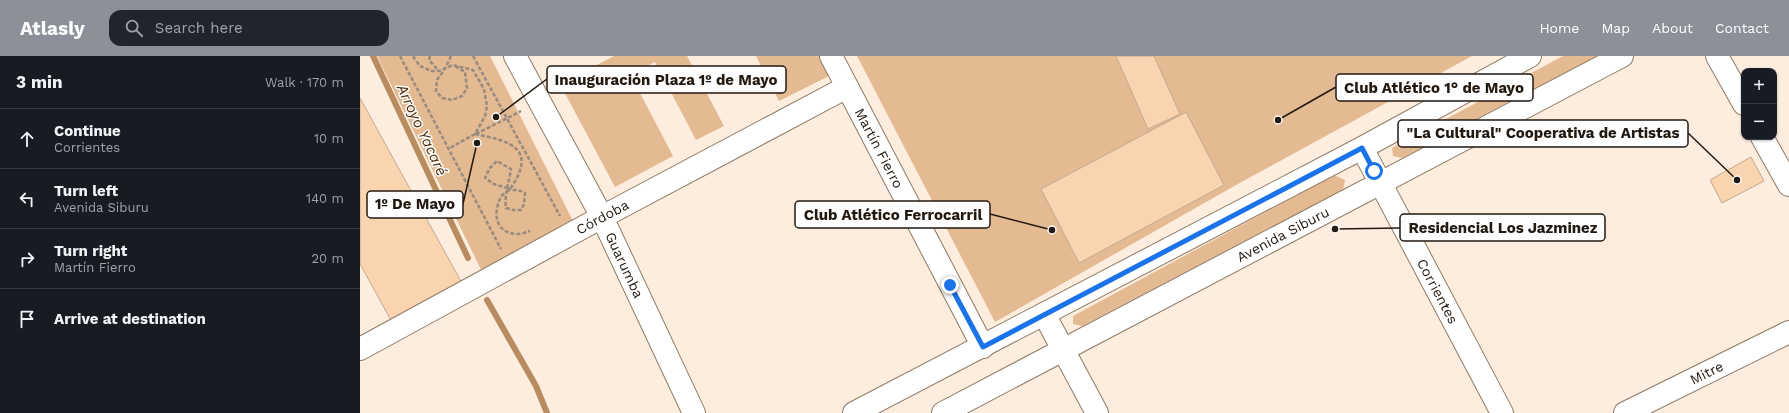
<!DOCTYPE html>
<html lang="en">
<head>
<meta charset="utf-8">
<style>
	:root { --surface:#171b24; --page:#20242c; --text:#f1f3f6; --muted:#9ea1a6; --line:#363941; --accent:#8c9099 }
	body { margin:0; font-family:"Work Sans",sans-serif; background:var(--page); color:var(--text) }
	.controls { position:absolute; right:12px; top:12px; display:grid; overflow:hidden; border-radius:8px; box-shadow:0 1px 3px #0004 }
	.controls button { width:36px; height:36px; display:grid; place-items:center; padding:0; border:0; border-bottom:1px solid var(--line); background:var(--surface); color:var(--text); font:20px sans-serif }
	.stop { position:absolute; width:12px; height:12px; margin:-9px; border:3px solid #1a73e8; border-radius:50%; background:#fff }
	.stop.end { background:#1a73e8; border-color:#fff; box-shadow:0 1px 4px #0008 }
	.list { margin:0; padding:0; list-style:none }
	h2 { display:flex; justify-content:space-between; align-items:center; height:52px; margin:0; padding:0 16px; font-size:17px }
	h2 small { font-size:13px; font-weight:400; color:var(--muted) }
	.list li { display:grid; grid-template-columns:26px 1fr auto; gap:12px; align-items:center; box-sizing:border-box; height:60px; padding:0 16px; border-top:1px solid var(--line) }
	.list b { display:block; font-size:15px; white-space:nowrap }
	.list p { margin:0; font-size:13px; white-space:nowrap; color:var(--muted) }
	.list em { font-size:13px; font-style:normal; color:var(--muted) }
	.icon { flex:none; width:22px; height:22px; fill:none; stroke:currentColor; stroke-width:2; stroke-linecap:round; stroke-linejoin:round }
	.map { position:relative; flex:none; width:1429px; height:357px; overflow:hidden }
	header { display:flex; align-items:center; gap:24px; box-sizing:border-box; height:56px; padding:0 20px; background:var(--accent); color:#fff }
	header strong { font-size:19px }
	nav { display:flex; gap:22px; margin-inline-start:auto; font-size:14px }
	.search { width:280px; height:36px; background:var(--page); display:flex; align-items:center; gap:10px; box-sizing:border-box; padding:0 14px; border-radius:12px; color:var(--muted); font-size:15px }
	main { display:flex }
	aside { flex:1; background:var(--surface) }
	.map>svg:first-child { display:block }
	.green { fill:#e3ba91 }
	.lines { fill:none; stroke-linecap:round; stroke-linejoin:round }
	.stream { stroke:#b88c5e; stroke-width:6 }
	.building { fill:#fad4ae; stroke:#c0a993 }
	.minor-casing { stroke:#8e7963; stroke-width:24 }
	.secondary-casing { stroke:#8e7963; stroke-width:24 }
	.path { stroke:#978b80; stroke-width:2.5; stroke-dasharray:4 2; stroke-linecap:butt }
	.minor { stroke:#fff; stroke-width:22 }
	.secondary { stroke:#fff; stroke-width:22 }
	.route { stroke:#1a73e8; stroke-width:5 }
	.labels { text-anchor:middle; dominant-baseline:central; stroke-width:3; stroke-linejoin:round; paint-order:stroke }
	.street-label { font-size:14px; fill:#221911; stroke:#fdfdfd }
	.water-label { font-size:15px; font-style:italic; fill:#4c2d06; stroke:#fdfdfd }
	.leader { fill:none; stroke:#221911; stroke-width:1.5 }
	.callout-dot { fill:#221911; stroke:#fdfdfd; stroke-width:1.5 }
	.callout { fill:#fdfdfd; stroke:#221911; stroke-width:1.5 }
	.callout-label { font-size:15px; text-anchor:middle; font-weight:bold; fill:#221911 }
</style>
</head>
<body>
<header>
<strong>Atlasly</strong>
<div class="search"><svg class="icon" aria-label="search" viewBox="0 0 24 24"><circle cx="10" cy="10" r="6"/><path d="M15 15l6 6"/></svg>Search here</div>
<nav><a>Home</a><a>Map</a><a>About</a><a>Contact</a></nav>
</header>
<main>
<aside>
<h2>3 min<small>Walk · 170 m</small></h2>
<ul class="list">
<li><svg class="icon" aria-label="ahead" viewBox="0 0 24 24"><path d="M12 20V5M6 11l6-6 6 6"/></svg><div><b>Continue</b><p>Corrientes</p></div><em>10 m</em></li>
<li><svg class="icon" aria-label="left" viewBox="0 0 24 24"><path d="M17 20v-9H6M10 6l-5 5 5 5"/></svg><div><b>Turn left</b><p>Avenida Siburu</p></div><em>140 m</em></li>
<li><svg class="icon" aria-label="right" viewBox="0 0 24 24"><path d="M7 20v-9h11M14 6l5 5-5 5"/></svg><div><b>Turn right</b><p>Martín Fierro</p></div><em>20 m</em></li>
<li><svg class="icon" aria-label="arrive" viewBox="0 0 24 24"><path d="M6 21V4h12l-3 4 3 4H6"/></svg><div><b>Arrive at destination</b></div></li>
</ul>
</aside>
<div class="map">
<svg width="1429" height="357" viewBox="0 0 1429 357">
	<rect width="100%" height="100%" fill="#fceddf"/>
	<!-- green -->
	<path class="green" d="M17 0H130L218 175 126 224Z
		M254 0H327L364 70 336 84 295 6 270 18 313 100 255 131 200 28Z
		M396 0H463L473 18 419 45Z
		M497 0H1112L876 129 635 266Z
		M1203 0H1238L1042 102 1033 100 1032 92Z
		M974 119 985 124 983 134 722 270 713 268V260Z"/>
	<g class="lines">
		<!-- stream -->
		<path class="stream" d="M13 0 108 202
			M127 244 176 330 187 357"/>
	</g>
	<!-- building -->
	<path class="building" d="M756 0H794L820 58 788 73Z
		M0 42 103 229 33 268 0 208Z
		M826 56 864 129 719 207 681 133Z
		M1391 101 1404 125 1362 147 1350 124Z"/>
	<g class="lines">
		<defs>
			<g id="minor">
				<path id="s1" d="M155 0 242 161 334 357"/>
				<path id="s2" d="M471 0 623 291"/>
				<path id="s3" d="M1002 92 1142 357"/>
				<path d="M684 258 737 357"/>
				<path id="s4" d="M0 293 242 161 487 31"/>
				<path id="s5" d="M1265 357 1429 276"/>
			</g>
			<g id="secondary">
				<path d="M1357 0 1384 48"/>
				<path d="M1402 81 1429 129"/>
				<path d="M494 357 1002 92 1170 0"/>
				<path id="s6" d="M583 357 1262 0"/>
			</g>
		</defs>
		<!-- minor casing -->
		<use href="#minor" class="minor-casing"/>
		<!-- secondary casing -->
		<use href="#secondary" class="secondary-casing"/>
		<!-- path -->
		<path class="path" d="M40 0 141 193
			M54 0V2L60 10 71 15H79L93 9 113 14 124 33 127 50 125 60 115 78 88 93
			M70 0 69 4 79 15
			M91 0 86 11 77 24 76 35 82 42 92 44 102 40 107 32 105 16 95 10
			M113 0 200 160
			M115 78C151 85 178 93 150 133 148 136 143 137 141 141 132 158 136 178 158 178 162 178 166 176 170 175
			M116 78 161 55
			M147 132C154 136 157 132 165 137L164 148 161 154H153L146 152C144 138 149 127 151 113L137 105 130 112 125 122 134 128 147 132"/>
		<!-- minor -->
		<use href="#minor" class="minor"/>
		<!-- secondary -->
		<use href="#secondary" class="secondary"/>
	</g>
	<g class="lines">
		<!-- route -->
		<path class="route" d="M590 229 623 291 1002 92 1014 115"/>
	</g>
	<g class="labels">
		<!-- street labels -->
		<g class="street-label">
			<text stroke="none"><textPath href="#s2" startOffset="104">Martín Fierro</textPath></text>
			<text stroke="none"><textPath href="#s4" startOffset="276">Córdoba</textPath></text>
			<text stroke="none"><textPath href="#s6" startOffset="384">Avenida Siburu</textPath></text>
			<text stroke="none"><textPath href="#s1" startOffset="236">Guarumba</textPath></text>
			<text stroke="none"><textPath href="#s3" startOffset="162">Corrientes</textPath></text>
			<text stroke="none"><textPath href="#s5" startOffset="91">Mitre</textPath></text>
		</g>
		<!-- water labels -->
		<g class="water-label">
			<text transform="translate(62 74) rotate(65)">Arroyo Yacaré</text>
		</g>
	</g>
	<!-- callouts -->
	<path class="leader" d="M136 61L187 23M918 64L976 31M1377 124L1328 77M117 87L103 148M692 174L630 158M975 173L1040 172"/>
	<g class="callout-dot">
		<circle cx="136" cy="61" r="4"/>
		<circle cx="918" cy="64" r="4"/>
		<circle cx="1377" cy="124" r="4"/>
		<circle cx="117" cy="87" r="4"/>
		<circle cx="692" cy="174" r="4"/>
		<circle cx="975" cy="173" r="4"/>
	</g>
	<g class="callout">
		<rect x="187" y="10" width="239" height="27" rx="4"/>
		<rect x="976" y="18" width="197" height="27" rx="4"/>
		<rect x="1038" y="64" width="290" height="27" rx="4"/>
		<rect x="7" y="135" width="96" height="27" rx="4"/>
		<rect x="435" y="145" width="195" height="27" rx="4"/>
		<rect x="1040" y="158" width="205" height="27" rx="4"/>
	</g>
	<g class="callout-label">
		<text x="306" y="29">Inauguración Plaza 1º de Mayo</text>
		<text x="1074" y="37">Club Atlético 1° de Mayo</text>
		<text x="1183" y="82">"La Cultural" Cooperativa de Artistas</text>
		<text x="55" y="153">1º De Mayo</text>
		<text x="533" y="164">Club Atlético Ferrocarril</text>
		<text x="1143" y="177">Residencial Los Jazminez</text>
	</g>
</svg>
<div class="controls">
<button>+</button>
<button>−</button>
</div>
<div class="stop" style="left:1014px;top:115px"></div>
<div class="stop end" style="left:590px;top:229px"></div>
</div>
</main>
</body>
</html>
